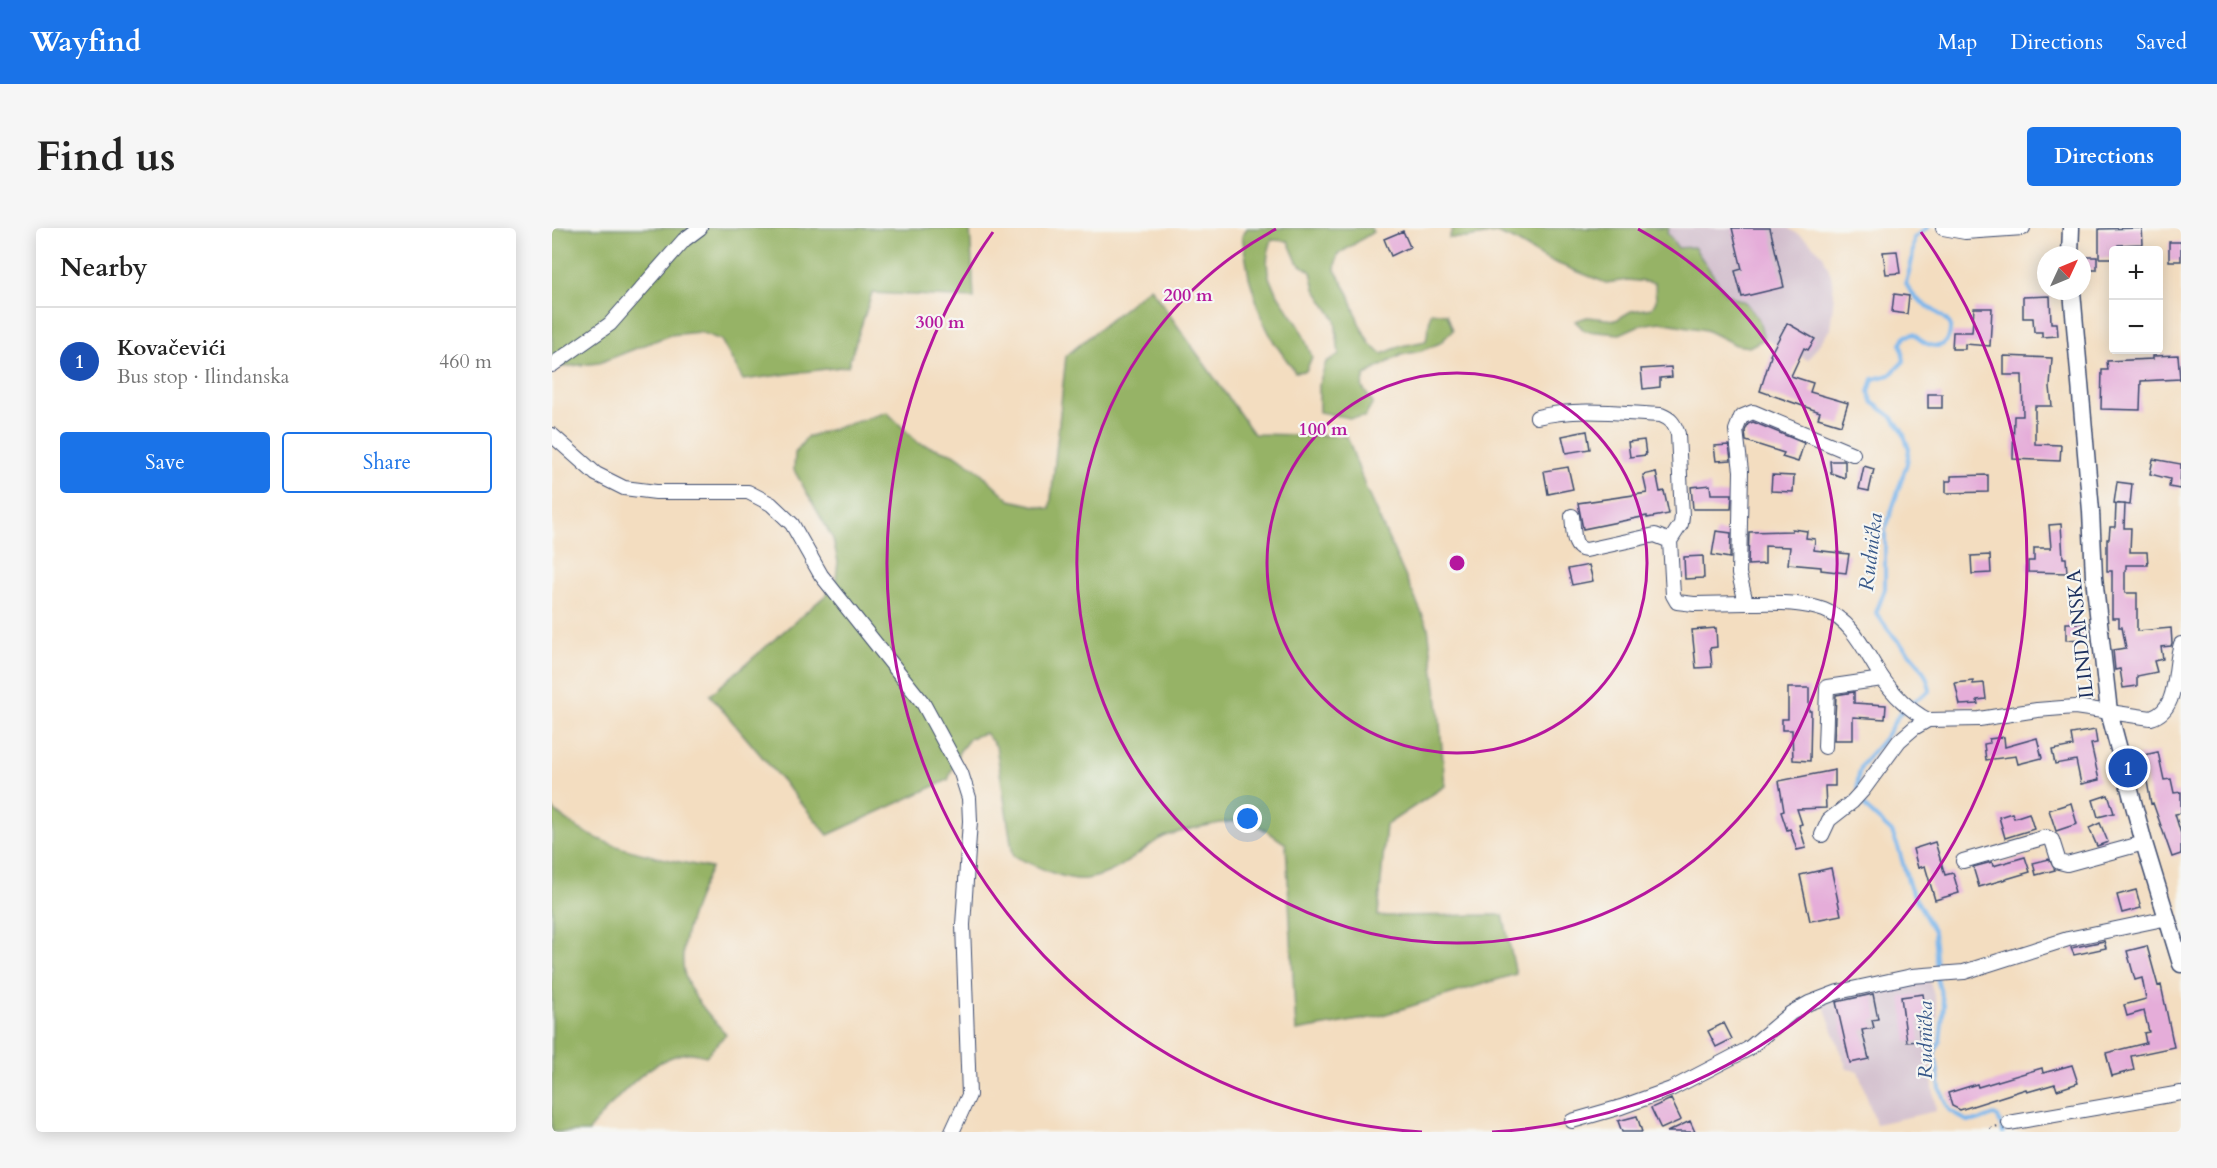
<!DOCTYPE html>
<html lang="en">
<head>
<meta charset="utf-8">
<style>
	:root { --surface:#fff; --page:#f6f6f6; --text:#222; --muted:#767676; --line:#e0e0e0; --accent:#1a73e8 }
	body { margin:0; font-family:Cardo,serif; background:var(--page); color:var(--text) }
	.controls { position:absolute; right:18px; top:18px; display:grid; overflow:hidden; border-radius:6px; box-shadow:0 3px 15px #0003 }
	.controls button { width:54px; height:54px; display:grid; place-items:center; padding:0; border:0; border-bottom:2px solid var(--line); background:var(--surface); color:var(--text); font:30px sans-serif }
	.compass { position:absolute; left:1485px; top:18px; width:54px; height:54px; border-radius:50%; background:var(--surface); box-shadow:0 3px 15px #0003; rotate:46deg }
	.you { position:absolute; left:696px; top:591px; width:21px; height:21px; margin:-15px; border:4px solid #fff; border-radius:50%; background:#1a73e8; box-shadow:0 0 0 9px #1a73e833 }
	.badge { display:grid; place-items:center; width:39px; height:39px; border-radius:50%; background:var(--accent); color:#fff; font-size:20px; font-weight:700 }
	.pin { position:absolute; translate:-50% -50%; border:3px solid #fff; box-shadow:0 2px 6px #0006 }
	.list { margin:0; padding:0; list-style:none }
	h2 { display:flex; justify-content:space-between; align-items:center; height:78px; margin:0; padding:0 24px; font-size:26px }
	h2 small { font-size:20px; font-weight:400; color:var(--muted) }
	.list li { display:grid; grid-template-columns:39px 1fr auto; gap:18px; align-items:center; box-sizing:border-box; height:108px; padding:0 24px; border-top:2px solid var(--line) }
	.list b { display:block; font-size:22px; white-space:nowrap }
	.list p { margin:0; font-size:20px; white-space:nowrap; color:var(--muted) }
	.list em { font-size:20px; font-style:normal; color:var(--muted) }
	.actions { display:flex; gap:12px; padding:18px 24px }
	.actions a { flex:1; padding:14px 0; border:2px solid var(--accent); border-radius:6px; text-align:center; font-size:21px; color:var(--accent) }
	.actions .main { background:var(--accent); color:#fff }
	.map { position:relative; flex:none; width:1629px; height:904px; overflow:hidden; border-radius:6px }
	header { display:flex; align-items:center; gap:36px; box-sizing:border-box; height:84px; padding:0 30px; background:var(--accent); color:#fff }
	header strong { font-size:28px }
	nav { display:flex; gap:33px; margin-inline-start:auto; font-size:21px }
	.intro { display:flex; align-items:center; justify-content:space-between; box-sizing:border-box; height:144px; padding:0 36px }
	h1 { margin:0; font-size:42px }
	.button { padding:15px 27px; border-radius:6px; background:var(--accent); color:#fff; font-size:21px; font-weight:700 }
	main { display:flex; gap:36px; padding:0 36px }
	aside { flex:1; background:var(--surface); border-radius:6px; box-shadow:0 3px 15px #0003 }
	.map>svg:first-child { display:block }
	.industrial { fill:#d1bdcc }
	.forest { fill:#96b366; stroke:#587162; stroke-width:1.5 }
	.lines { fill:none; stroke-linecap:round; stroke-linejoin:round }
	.stream { stroke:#79b6ec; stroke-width:4 }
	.building { fill:#e5add9 }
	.minor-casing { stroke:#3b496d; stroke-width:16 }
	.tertiary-casing { stroke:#3b496d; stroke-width:19 }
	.path { stroke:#3b496d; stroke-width:2; stroke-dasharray:1.5 4.5; stroke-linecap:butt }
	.minor { stroke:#fff; stroke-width:14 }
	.tertiary { stroke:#fff; stroke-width:16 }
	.ring { fill:none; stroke:#b5179e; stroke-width:3 }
	.labels { text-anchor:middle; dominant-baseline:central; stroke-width:4.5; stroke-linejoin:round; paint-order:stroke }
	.street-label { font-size:20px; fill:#1b2f5e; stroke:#f6f6f2 }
	.water-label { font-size:21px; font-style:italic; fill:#375889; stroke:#f6f6f2 }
	.centre { fill:#b5179e; stroke:#f6f6f2; stroke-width:3 }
	.ring-label { font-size:18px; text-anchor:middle; font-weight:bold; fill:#b5179e; stroke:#f6f6f2; stroke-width:4.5; stroke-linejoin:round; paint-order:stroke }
</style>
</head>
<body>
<header>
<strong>Wayfind</strong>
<nav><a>Map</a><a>Directions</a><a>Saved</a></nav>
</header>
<div class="intro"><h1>Find us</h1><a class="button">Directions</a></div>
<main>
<aside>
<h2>Nearby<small></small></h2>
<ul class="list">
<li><span class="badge" style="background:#1a4fb4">1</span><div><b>Kovačevići</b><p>Bus stop · Ilindanska</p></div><em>460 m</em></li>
</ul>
<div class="actions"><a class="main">Save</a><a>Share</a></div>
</aside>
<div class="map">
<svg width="1629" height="904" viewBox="0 0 1629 904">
	<rect width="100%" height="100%" fill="#f6f6f2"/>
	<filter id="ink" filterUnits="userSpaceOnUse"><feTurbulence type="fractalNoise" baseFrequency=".0167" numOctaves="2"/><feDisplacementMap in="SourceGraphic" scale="12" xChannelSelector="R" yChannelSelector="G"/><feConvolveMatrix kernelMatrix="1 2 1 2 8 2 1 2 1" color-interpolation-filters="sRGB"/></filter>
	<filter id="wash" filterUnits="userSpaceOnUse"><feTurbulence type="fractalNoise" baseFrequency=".008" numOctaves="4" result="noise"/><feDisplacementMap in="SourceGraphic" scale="24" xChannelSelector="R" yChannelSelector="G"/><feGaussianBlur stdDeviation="1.35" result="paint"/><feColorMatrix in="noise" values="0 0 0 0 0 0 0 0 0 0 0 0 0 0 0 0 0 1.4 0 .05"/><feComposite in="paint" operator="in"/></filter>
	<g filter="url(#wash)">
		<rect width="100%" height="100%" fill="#f3ddc0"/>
		<!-- industrial -->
		<path class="industrial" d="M1117 0H1236L1255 12 1271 27 1279 47 1282 68 1278 101 1256 132 1212 111 1207 92 1193 74 1174 66 1142 20H1126L1115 5Z
			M1358 753 1378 754 1385 777 1386 787 1377 826 1384 883 1324 896 1306 843 1295 841 1271 775Z"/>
		<!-- forest -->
		<path class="forest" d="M0 0H418L422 70 320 65 296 138 191 152 169 112 148 104 118 107 47 135 0 140Z
			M695 0H819L821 4 785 27 783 42 797 66 807 95 818 116 830 126 849 118 874 113 879 84 895 86 901 102 888 115 869 123 849 127 813 147 810 159 821 175 813 189 798 190 767 184V156L774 134 787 127 783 91 763 61 759 44 745 34 736 13 720 12C705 51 728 67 747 98 752 108 756 119 760 129L754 143 743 144 722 114 710 91 697 49 690 8Z
			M901 0H1117L1115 5 1126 20 1142 19 1174 66 1193 74 1207 92 1212 111 1197 119 1184 117 1154 102 1108 94 1088 97 1068 106 1033 103 1023 93 1035 89 1064 92 1079 83 1100 80 1104 73 1103 55 1076 52 1054 55 994 31 962 12 944 5 915 10H897Z
			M598 59 702 206 795 208 814 261 876 399 887 483 893 558 834 597 826 688 951 687 964 746 824 789 744 803 734 616C724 610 706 595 695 593 680 591 618 604 606 612 582 628 563 647 534 651 514 654 480 636 461 628L444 518 433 505 418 510 407 524 396 552 276 607 158 467 283 359 286 334 281 311 242 242 243 225 255 209 335 184 366 215 402 226 428 244 458 272 498 281 514 128Z
			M0 580C41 621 105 629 159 640 145 669 121 722 135 753 143 773 160 790 174 806L154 828C148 827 141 824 135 825 95 831 65 871 39 899L37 904H0Z"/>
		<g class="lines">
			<!-- stream -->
			<path class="stream" d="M1306 561C1303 534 1321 527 1334 508 1340 499 1344 489 1352 481 1360 472 1370 470 1378 462 1374 437 1354 423 1338 404 1333 398 1329 391 1324 385L1333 361V303L1355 235 1357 221 1350 202 1340 189 1320 174 1317 164 1321 151 1338 147 1352 133 1349 115 1354 108 1362 106C1377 123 1400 124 1398 96 1385 80 1362 76 1354 55L1360 32 1362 10 1375 0
				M1309 571 1314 580 1340 604 1347 622 1358 660 1382 704 1385 742
				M1385 750 1392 777 1388 813 1383 824 1388 861 1397 882 1415 893H1426L1442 887 1446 889 1451 904"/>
		</g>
		<g id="blocks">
			<!-- building -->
			<path class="building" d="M1180 0H1218L1232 59 1190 69 1183 43 1190 41Z
				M1590 0 1591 16 1566 17V22H1562V30H1547V1Z
				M851 3 858 19 839 28 832 11Z
				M1617 14H1629V33H1617Z
				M1345 23 1348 45 1334 46 1331 24Z
				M1530 29H1545V42H1530Z
				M1342 66 1357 68 1355 86 1340 84Z
				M1498 68 1499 95H1505L1506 108 1490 109V104H1482L1481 90H1471V69Z
				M1422 80H1440L1438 118 1413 116V121H1400L1401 104H1420Z
				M1235 95 1263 111 1256 122 1252 120 1239 148 1261 155 1258 164 1296 175 1289 197 1266 190 1268 184 1208 163 1219 128 1218 127Z
				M1626 127 1628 151 1589 153 1588 182 1549 181 1550 142H1556L1555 133 1601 131V128Z
				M1452 128 1500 130 1498 159 1500 178H1483V216L1509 217 1508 233 1461 231 1462 188H1471L1470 147H1452Z
				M1119 139 1120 149 1108 150V159L1091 161 1089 141Z
				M1376 166H1390V180H1376Z
				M1201 194 1252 215 1246 234 1230 229 1232 225 1194 213 1193 203 1196 196Z
				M1035 203 1038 221 1014 225 1010 208Z
				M1092 212 1094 227 1078 229 1076 214Z
				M1177 217 1179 232 1164 233 1162 218Z
				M1601 231 1629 236 1628 261 1617 259 1618 251 1598 246Z
				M1278 233H1293V250L1279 245Z
				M1312 238 1322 241 1317 263 1307 261Z
				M1016 239 1021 261 996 266 992 243Z
				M1104 244 1108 264 1112 263 1117 286 1095 290V288L1031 301 1026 275 1095 265 1091 247Z
				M1220 247 1242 248 1241 264 1219 263Z
				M1436 247V264L1394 265V253H1399V248Z
				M1565 254 1580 256 1578 277 1562 275Z
				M1158 257 1159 266H1180L1179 281H1141L1139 259Z
				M1564 276H1573L1572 300H1579L1578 324H1595L1596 337H1574V343H1573V365H1585V403L1619 400 1620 415 1619 418 1609 419 1611 431 1602 433 1605 444 1585 448V458L1571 460 1568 441 1563 442 1561 422 1574 420 1570 399H1567V390H1560V343H1555V311H1557L1558 299H1563Z
				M1509 296 1511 330H1514L1515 345 1476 344V333H1482V320H1499L1497 297Z
				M1240 301 1255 303 1254 310 1263 311 1262 322 1297 326 1294 345 1269 342V339L1236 336 1238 319 1213 318V336L1196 337 1197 304 1240 303Z
				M1164 303 1179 305 1178 330 1160 327Z
				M1438 327 1439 345 1420 346 1419 328Z
				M1151 328 1152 350 1133 351 1132 329Z
				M1037 337 1041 353 1020 357 1016 341Z
				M1514 395H1531L1532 411 1514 412Z
				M1164 400 1165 419 1158 420 1160 439 1144 440 1140 402Z
				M1421 453V456L1432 455 1434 471 1425 472 1426 476 1408 477 1403 455Z
				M1236 460H1257V483H1259L1258 533 1241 532 1240 502H1230V491H1236Z
				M1302 464V475L1334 477 1333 491 1301 489V512H1282L1284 467Z
				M1543 502 1545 515 1539 516 1547 552 1529 556 1524 532 1503 536 1500 522 1521 518 1519 506Z
				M1452 509 1453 519 1485 510 1490 530 1466 536 1464 528 1434 532 1432 516 1438 515 1437 511Z
				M1606 524 1612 552 1619 551 1622 565 1629 564V585L1623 586 1629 606V626L1620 629 1601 575 1599 576 1593 542 1587 543 1583 529Z
				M1283 542V558H1273L1274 580 1245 581 1250 596 1247 597 1254 620 1245 622 1238 601 1235 602 1229 584 1232 583 1227 553Z
				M1556 567 1562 585 1546 589 1541 572Z
				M1519 575 1525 596 1504 603 1497 582Z
				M1460 585 1462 590 1477 585 1482 601 1453 610 1447 589Z
				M1548 595 1556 614 1545 618 1537 600Z
				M1383 614 1393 647 1401 645 1407 665 1383 672 1373 638 1366 640 1361 621Z
				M1473 629 1478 644 1427 659 1421 639 1440 634 1441 638Z
				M1497 631 1503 642 1484 647 1481 635Z
				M1279 640 1289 687 1258 693 1248 647Z
				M1584 662 1589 680 1570 685 1565 667Z
				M1552 713 1554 720 1522 727 1519 720Z
				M1595 718 1606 758 1609 757 1622 819 1579 828 1582 842 1560 848 1554 825 1594 815 1592 805 1597 804 1592 783 1575 788 1572 777 1594 771 1590 750 1583 752 1575 723Z
				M1321 766 1326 791 1320 792 1322 800 1310 802 1317 831 1298 835 1284 774Z
				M1371 766 1375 793 1366 794 1368 813 1355 814 1349 769Z
				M1172 795 1180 811 1164 819 1156 803Z
				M1520 837 1526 855 1505 862 1503 856 1475 864 1474 861 1408 882 1400 878 1396 865 1425 856 1426 859 1490 840 1491 845Z
				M1119 871 1129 892 1109 901 1099 880Z
				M1085 888 1090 904H1070L1066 893Z
				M1138 893 1143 904H1115Z"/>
		</g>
	</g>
	<g filter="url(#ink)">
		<use href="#blocks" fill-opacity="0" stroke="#3b496d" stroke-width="1.5"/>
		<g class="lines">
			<defs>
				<path id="minor" d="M1391 0 1413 4 1471 0
					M0 137 58 96 132 12 148 0
					M985 189C1026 179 1068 185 1109 187 1119 191 1122 195 1126 206L1130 288 1129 296 1118 313
					M0 207 44 246 72 260 104 264H196L219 276 240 296 269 347 371 475 409 545 417 570 418 593 411 697 417 867 400 904
					M1301 226 1201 184 1189 189 1184 202 1189 243 1187 346 1194 375C1220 375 1247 373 1272 382 1301 393 1313 424 1329 448 1340 465 1358 483 1376 492
					M1020 288C1022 300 1019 321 1034 322L1103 307 1118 313 1121 367 1125 374 1142 376 1194 375
					M1273 519 1275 459 1330 451
					M1270 607 1277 592 1300 574 1311 562 1347 513 1362 500 1376 492 1427 491 1485 482 1523 479 1599 490C1628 482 1621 439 1629 416
					M1411 633 1494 609 1500 612 1507 634 1515 636 1592 615
					M1020 893 1069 879 1119 861 1196 821 1239 785 1257 775 1286 764 1360 748 1412 744 1516 711 1616 690
					M1457 895 1629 865"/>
				<path id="tertiary" d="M1518 27 1519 0
					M1520 63 1539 283 1542 349 1557 484 1592 615 1629 736"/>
			</defs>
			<!-- minor casing -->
			<use href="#minor" class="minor-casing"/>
			<!-- tertiary casing -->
			<use href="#tertiary" class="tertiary-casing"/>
			<!-- path -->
			<path class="path" d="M1531 54V33
				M1438 900 1446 898"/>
			<!-- minor -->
			<use href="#minor" class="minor"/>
			<!-- tertiary -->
			<use href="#tertiary" class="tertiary"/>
		</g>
	</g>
	<!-- distance rings -->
	<g class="ring">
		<circle cx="905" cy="335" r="190"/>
		<path d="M1086 1A380 380 0 1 1 724 1"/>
		<path d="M870 904A570 570 0 0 1 441 4M1369 4A570 570 0 0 1 940 904"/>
	</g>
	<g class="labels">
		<!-- street labels -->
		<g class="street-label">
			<text transform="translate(1528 406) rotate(-96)">ILINDANSKA</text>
		</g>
		<!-- water labels -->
		<g class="water-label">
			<text transform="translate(1319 324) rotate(-83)">Rudnička</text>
			<text transform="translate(1373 812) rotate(-90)">Rudnička</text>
		</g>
	</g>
	<circle cx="905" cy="335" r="9" class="centre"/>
	<g class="ring-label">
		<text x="636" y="73">200 m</text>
		<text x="388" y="100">300 m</text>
		<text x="771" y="207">100 m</text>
	</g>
</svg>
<div class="controls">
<button>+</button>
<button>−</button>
</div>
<svg class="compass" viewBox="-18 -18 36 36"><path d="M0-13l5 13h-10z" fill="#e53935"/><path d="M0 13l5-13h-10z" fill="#767676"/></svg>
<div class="you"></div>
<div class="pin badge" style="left:1576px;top:540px;background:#1a4fb4">1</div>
</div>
</main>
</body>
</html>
